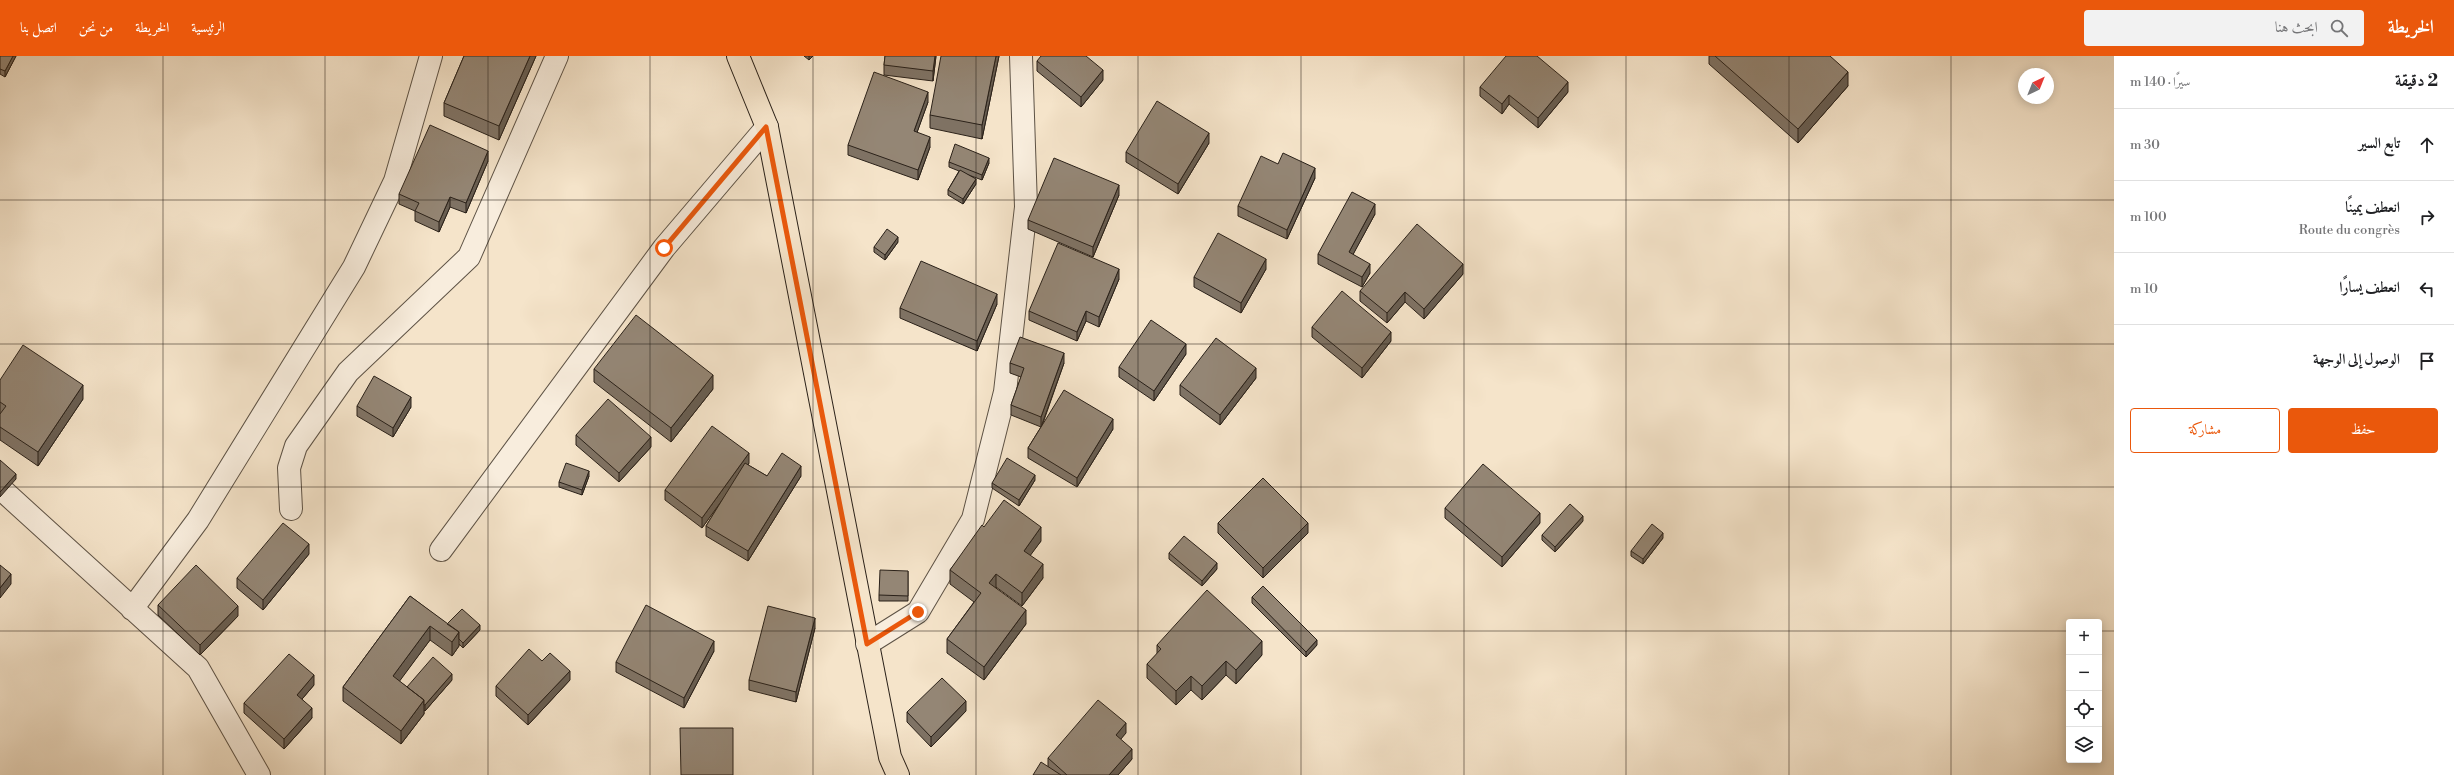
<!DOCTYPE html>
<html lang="ar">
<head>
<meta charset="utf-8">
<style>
	:root { --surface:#fff; --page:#f2f2f2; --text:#202124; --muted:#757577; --line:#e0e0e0; --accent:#ea580c }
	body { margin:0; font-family:"Libre Bodoni",Amiri,serif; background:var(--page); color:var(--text); direction:rtl }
	.controls { position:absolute; right:12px; bottom:12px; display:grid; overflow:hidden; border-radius:4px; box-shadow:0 2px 10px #0003 }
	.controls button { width:36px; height:36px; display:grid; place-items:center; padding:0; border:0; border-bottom:1px solid var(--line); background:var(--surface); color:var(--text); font:20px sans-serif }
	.compass { position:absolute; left:2018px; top:12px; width:36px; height:36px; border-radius:50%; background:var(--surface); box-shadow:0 2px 10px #0003; rotate:43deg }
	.stop { position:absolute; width:12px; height:12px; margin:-9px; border:3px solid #ea580c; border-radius:50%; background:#fff }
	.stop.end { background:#ea580c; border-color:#fff; box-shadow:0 1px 4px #0008 }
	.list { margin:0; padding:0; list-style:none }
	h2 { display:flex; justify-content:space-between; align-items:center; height:52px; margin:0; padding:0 16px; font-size:17px }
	h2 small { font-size:13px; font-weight:400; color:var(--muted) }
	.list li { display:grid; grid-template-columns:26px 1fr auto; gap:12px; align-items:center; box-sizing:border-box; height:72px; padding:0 16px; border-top:1px solid var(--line) }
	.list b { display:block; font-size:15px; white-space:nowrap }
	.list p { margin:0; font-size:13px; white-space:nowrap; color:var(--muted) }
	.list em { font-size:13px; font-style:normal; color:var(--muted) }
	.actions { display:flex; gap:8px; padding:12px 16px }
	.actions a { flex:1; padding:9px 0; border:1px solid var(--accent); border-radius:4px; text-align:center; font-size:14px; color:var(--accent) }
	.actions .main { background:var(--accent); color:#fff }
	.icon { flex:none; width:22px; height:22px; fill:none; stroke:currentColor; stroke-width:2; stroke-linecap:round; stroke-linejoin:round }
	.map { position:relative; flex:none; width:2114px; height:719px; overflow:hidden; direction:ltr }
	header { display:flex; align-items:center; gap:24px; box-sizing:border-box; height:56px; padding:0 20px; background:var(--accent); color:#fff }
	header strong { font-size:19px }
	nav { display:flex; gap:22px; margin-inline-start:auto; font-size:14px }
	.search { width:280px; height:36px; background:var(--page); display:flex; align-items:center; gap:10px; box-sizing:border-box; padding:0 14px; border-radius:4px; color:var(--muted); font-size:15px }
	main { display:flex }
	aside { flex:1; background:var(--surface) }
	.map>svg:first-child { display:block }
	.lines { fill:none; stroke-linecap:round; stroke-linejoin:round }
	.minor-casing { stroke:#5d5245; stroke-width:24 }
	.major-casing { stroke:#2a2119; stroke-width:24 }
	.minor { stroke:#f8eddd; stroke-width:22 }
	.major { stroke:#f5e4ca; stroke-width:22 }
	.wall { fill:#7f7365; stroke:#2a2119 }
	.shaded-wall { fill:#685e52; stroke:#2a2119 }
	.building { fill:#948675; stroke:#2a2119 }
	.route { stroke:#ea580c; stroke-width:5 }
	.grid { fill:none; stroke:#2a2119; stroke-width:1; stroke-opacity:0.55 }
</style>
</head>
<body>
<header>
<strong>الخريطة</strong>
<div class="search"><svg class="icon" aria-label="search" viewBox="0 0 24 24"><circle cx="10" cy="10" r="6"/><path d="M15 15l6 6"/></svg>ابحث هنا</div>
<nav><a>الرئيسية</a><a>الخريطة</a><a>من نحن</a><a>اتصل بنا</a></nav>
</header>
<main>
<aside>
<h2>2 دقيقة<small>سيرًا · 140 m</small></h2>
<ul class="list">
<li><svg class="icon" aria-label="ahead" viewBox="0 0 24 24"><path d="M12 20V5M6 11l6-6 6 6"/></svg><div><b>تابع السير</b></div><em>30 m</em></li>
<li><svg class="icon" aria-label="right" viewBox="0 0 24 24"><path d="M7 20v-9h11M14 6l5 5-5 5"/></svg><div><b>انعطف يمينًا</b><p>Route du congrès</p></div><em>100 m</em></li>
<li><svg class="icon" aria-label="left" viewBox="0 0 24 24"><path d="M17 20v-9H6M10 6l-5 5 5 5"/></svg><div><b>انعطف يسارًا</b></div><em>10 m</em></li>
<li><svg class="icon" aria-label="arrive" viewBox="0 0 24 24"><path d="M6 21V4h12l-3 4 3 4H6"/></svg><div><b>الوصول إلى الوجهة</b></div></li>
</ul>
<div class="actions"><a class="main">حفظ</a><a>مشاركة</a></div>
</aside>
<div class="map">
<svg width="2114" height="719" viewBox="0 0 2114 719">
	<rect width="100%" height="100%" fill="#f5e4ca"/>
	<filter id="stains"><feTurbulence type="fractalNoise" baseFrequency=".005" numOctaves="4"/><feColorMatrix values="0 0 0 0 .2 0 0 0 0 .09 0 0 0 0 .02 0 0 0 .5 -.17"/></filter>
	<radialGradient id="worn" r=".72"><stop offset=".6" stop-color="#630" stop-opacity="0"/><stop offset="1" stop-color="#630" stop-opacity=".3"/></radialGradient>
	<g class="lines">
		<defs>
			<path id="minor" d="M0 432 198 612 259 719
				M291 453 289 412 296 390 348 316 469 201 557 0
				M441 494 664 192 767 71
				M132 553 198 464 354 211 395 125 431 0
				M867 588 918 556 973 463 1005 336 1026 151 1021 0"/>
			<path id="major" d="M738 0 767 71 890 701 898 719"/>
		</defs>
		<!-- minor casing -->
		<use href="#minor" class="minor-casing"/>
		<!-- major casing -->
		<use href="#major" class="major-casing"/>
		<!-- minor -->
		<use href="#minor" class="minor"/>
		<!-- major -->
		<use href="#major" class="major"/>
	</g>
	<!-- wall -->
	<path class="wall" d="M0 0H16L5 21 0 18Z
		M464 0H536L499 84 444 60V47Z
		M804 0H813L809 4Z
		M885 0H936L933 25 884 19V9Z
		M999 0 982 83 930 72V59Z
		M1709 0H1830L1848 30 1798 87 1709 8Z
		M1037 5 1103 24 1081 51 1037 15Z
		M1480 31 1568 36 1538 72 1509 48 1502 58 1480 40Z
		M928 46 917 76 930 91 918 124 848 99V89Z
		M1209 87 1178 138 1126 106V96Z
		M488 105 466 157 450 151 439 176 415 165V155L399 148V138Z
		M949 106 989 107 982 124 966 118 976 128 963 148 948 139V134L959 115 949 111Z
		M1278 108 1315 122 1287 183 1238 160V150Z
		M1119 139 1093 201 1028 173V164Z
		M1375 158 1353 198 1370 217 1362 231 1318 208V198Z
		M898 186 885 204 874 196V191Z
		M1266 213 1241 257 1194 231V221Z
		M1463 218 1424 263 1405 246 1387 267 1360 245V235Z
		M1119 223 1099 271 1086 265 1077 285 1029 264V255Z
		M997 248 977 295 900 262V252Z
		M1312 271 1391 285 1362 322 1312 281Z
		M1186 298 1154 345 1119 321V311Z
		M1010 307H1064L1042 370 1113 373 1077 431 1028 402V392L1041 371 1011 359V349L1021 321 1010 317Z
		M594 313 713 333 671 386 594 326Z
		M1256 322 1220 369 1180 339V329Z
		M0 324 83 343 38 410 0 384Z
		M357 350 411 351 393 381 357 360Z
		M576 379 651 391 619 426 576 389Z
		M749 407 748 409 767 420H801L748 505 706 480V470L722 444 702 472 665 444V434Z
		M589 420 582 439 559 431V426Z
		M1035 424 1019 450 992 432V427Z
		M1445 452 1540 467 1502 511 1445 462Z
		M1583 465 1555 496 1542 484V479Z
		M1218 467 1308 477 1263 522 1218 477Z
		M984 471 1041 485 1030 499 1043 522 1022 550 996 531V532L1026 568 984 624 947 597V583L974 546 950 528V514Z
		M1663 482 1643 508 1631 500V495Z
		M1169 497 1217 513 1202 530 1169 503Z
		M309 498 263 554 237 532V522Z
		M908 515V545H879V539Z
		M410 540 447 568 480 574 463 592 459 588V590L452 600 430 584 399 625 407 631 452 624 425 655 424 654V658L401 688 343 645V631Z
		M1252 541 1317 589 1306 601 1252 547Z
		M158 549 238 560 200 599 158 559Z
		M815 572 796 646 749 634V624Z
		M1157 589 1262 599 1236 628 1226 619 1202 644 1191 634 1176 649 1147 622V608L1157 598Z
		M714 595 684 652 616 616V606Z
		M542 605 570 624 528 669 496 640V630Z
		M314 629 302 643 312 662 284 693 244 657V647Z
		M966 655 931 691 907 666V656Z
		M1126 677 1120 683 1132 703 1118 719H1033L1048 711V702Z"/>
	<!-- shaded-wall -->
	<path class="shaded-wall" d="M13 0H16L5 21V15Z
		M530 0H536L499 84V70Z
		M809 0H813L809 4Z
		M935 0H936L933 25V15Z
		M996 0H999L982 83V69Z
		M1103 14V24L1081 51V41Z
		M1848 16V30L1798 87V73Z
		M1568 26V36L1538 72V62Z
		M928 36V46L914 85V75Z
		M1509 39V48L1502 58V48Z
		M1209 77V87L1178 138V128Z
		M930 81V91L918 124V114Z
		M488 95V105L466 157V147Z
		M989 102V107L982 124V119Z
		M1315 112V122L1287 183V174Z
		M976 123V128L963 148V143Z
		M1119 129V139L1093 201V191Z
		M450 141V151L439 176V166Z
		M1375 148V158L1349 206V196Z
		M898 181V186L885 204V199Z
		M1266 203V213L1241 257V247Z
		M1370 208V217L1362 231V221Z
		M1463 208V218L1424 263V253Z
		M1119 213V223L1099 271V261Z
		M1405 236V246L1387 267V257Z
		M997 238V248L977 295V285Z
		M1086 255V265L1077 285V276Z
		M1391 276V285L1362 322V312Z
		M1186 288V298L1154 345V335Z
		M1064 297V307L1041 371V361Z
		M1256 312V322L1220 369V359Z
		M713 319V333L671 386V372Z
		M83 329V343L38 410V396Z
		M411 341V351L393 381V372Z
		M1113 363V373L1077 431V422Z
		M651 381V391L619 426V417Z
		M749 397V407L702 472V462Z
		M801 410V420L748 505V495Z
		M589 415V420L582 439V434Z
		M16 418V423L0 441V436Z
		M1035 419V424L1019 450V444Z
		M1540 457V467L1502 511V501Z
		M1583 460V465L1555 496V491Z
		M1308 467V477L1263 522V512Z
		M1041 471V485L1024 508V495Z
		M1663 477V482L1643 508V503Z
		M309 488V498L263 554V544Z
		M1217 507V513L1202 530V525Z
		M1043 508V522L1022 550V537Z
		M11 518V528L0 542V532Z
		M996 518V531L989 541V527Z
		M238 550V560L200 599V589Z
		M1026 554V568L984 624V611Z
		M815 562V572L796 646V636Z
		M480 569V574L463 592V587Z
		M430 570V584L393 634V620Z
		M459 576V590L452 600V586Z
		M1317 584V589L1306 601V596Z
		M714 585V595L684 652V642Z
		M1262 585V599L1236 628V614Z
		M1226 605V619L1202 644V630Z
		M570 615V624L528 669V659Z
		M452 618V624L425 655V649Z
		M314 619V629L297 649V639Z
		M1191 620V634L1176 649V635Z
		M424 644V658L401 688V675Z
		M966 645V655L931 691V681Z
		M312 652V662L284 693V683Z
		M1126 667V677L1116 689V679Z
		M1132 693V703L1118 719H1109Z"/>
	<!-- building -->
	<path class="building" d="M0 0H13L5 15 0 13Z
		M464 0H530L499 70 444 47Z
		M885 0H935L933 15 884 9Z
		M941 0H996L982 69 930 59Z
		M1041 0H1086L1103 14 1081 41 1037 5Z
		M1506 0H1537L1568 26 1538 62 1509 39 1502 48 1480 31Z
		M1715 0H1830L1848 16 1798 73Z
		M874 16 928 36 914 75 930 81 918 114 848 89Z
		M1157 45 1209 77 1178 128 1126 96Z
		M430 69 488 95 466 147 450 141 439 166 415 155 419 147 399 138Z
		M955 88 989 102 982 119 949 106Z
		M1283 97 1315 112 1287 174 1238 150 1261 100 1278 108Z
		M1054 102 1119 129 1093 191 1028 164Z
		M960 114 976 123 963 143 948 134Z
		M1352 136 1375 148 1349 196 1370 208 1362 221 1318 198Z
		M1417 168 1463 208 1424 253 1405 236 1387 257 1360 235Z
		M887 173 898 181 885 199 874 191Z
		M1218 177 1266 203 1241 247 1194 221Z
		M1058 187 1119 213 1099 261 1086 255 1077 276 1029 255Z
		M921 205 997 238 977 285 900 252Z
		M1342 235 1391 276 1362 312 1312 271Z
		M636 259 713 319 671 372 594 313Z
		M1151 264 1186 288 1154 335 1119 311Z
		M1020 281 1064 297 1041 361 1011 349 1024 312 1010 307Z
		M1216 282 1256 312 1220 359 1180 329Z
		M23 289 83 329 38 396 0 371V358L6 350 0 346V324Z
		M374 320 411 341 393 372 357 350Z
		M1064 334 1113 363 1077 422 1028 392Z
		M608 343 651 381 619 417 576 379Z
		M712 370 749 397 702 462 665 434Z
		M782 397 801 410 748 495 706 470 745 407 767 420Z
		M1007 402 1035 419 1019 444 992 427Z
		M0 404 16 418 0 436Z
		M566 407 589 415 582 434 559 426Z
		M1483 408 1540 457 1502 501 1445 452Z
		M1263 422 1308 467 1263 512 1218 467Z
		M1004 444 1041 471 1024 495 1043 508 1022 537 996 518 989 527 1026 554 984 611 947 583 981 537 950 514 982 469 984 471Z
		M1570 448 1583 460 1555 491 1542 479Z
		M283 467 309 488 263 544 237 522Z
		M1652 468 1663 477 1643 503 1631 495Z
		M1184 480 1217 507 1202 525 1169 497Z
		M0 509 11 518 0 532Z
		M196 509 238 550 200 589 158 549Z
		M880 514 908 515V540L879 539Z
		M1263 530 1317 584 1306 596 1252 541Z
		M1207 534 1262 585 1236 614 1226 605 1202 630 1191 620 1176 635 1147 608 1161 593 1157 589Z
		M410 540 459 576 452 586 430 570 393 620 424 644 401 675 343 631Z
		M646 549 714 585 684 642 616 606Z
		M768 550 815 562 796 636 749 624Z
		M462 553 480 569 463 587 459 583V576L447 568Z
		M529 593 542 605 550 597 570 615 528 659 496 630Z
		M289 598 314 619 297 639 312 652 284 683 244 647Z
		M433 601 452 618 425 649H424V644L407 631Z
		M942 622 966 645 931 681 907 656Z
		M1098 644 1126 667 1116 679 1132 693 1109 719H1067L1048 702Z
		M680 672H733V719H681Z
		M1041 706 1061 719H1033Z"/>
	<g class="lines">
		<!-- route -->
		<path class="route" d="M664 192 766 71 867 588 918 556"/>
	</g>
	<!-- grid -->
	<path class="grid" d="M163 0V719M325 0V719M488 0V719M650 0V719M813 0V719M976 0V719M1138 0V719M1301 0V719M1464 0V719M1626 0V719M1789 0V719M1951 0V719M0 144H2114M0 288H2114M0 431H2114M0 575H2069M2099 575H2114"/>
	<rect width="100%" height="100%" filter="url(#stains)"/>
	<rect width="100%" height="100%" fill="url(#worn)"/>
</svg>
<div class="controls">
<button>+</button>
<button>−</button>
<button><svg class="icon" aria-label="locate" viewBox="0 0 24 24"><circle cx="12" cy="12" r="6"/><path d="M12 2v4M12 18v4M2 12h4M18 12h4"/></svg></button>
<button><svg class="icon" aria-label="layers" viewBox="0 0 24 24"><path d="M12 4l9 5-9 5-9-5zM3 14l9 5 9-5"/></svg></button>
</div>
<svg class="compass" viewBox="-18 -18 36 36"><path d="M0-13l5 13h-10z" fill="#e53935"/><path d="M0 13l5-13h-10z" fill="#757577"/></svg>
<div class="stop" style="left:664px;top:192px"></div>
<div class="stop end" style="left:918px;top:556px"></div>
</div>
</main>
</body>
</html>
